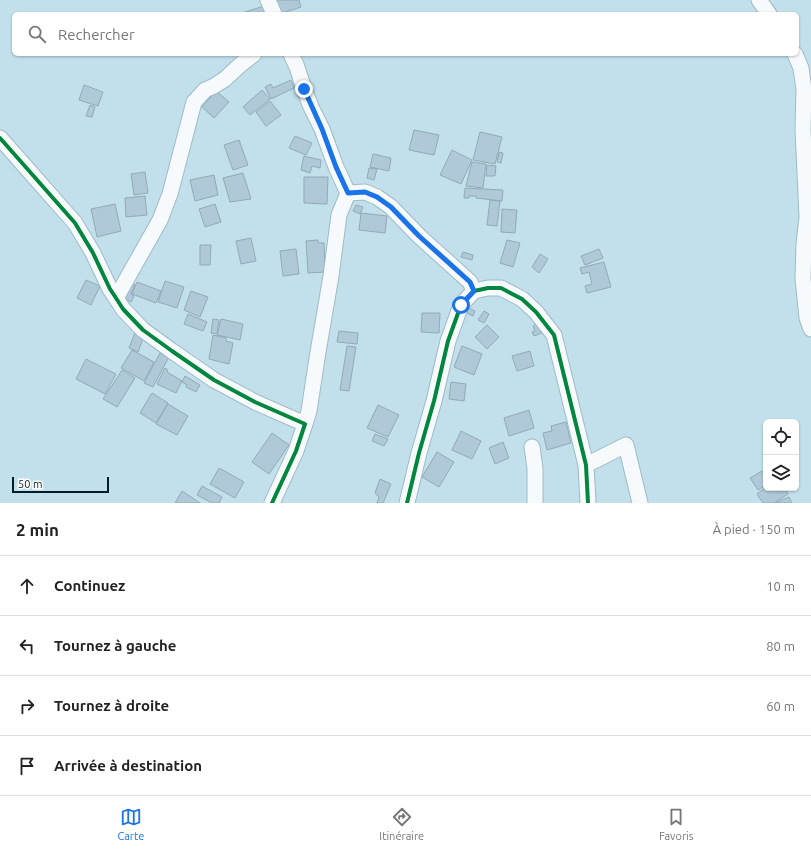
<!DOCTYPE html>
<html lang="fr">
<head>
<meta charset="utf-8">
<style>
	:root { --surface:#fff; --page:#f2f2f2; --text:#222; --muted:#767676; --line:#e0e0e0; --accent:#1a73e8 }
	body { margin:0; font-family:Ubuntu,sans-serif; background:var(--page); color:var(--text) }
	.controls { position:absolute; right:12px; bottom:12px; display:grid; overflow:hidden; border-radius:6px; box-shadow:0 1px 3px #0004 }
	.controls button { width:36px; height:36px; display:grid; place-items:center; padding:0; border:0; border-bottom:1px solid var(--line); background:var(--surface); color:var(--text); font:20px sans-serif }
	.scale { position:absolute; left:12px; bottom:10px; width:97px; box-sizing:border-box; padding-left:4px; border:2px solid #001c26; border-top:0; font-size:11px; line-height:14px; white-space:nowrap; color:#001c26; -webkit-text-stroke:3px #fff; paint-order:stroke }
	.stop { position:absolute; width:12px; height:12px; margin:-9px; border:3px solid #1a73e8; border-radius:50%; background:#fff }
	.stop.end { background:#1a73e8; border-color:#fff; box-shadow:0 1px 4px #0008 }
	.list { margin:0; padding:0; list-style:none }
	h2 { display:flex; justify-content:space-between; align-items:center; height:52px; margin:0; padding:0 16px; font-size:17px }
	h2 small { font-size:13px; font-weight:400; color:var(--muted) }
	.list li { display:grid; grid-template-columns:26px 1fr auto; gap:12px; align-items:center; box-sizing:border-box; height:60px; padding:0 16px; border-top:1px solid var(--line) }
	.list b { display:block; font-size:15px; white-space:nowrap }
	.list em { font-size:13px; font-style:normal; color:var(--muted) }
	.icon { flex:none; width:22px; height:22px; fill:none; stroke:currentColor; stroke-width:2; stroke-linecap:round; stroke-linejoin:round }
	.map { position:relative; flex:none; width:811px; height:503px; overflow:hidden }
	.search { position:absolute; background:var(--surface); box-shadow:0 1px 3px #0004; left:12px; right:12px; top:12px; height:44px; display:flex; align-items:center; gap:10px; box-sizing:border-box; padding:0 14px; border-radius:6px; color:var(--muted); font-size:15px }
	.sheet { height:292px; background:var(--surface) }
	nav { display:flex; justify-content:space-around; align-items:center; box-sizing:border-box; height:56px; border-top:1px solid var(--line); background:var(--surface); font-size:11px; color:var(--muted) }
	nav a { display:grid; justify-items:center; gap:2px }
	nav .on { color:var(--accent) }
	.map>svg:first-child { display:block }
	.building { fill:#afc9d8; stroke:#92aab7 }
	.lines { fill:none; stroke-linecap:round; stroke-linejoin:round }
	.minor-casing { stroke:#9fbbc5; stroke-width:17 }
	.minor { stroke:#f6fafc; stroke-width:15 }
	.cycleway-casing { stroke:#fff; stroke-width:6 }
	.cycleway { stroke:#00873e; stroke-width:4 }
	.route { stroke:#1a73e8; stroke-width:5 }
</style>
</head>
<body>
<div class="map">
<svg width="811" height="503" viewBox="0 0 811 503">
	<rect width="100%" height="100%" fill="#c1e0ec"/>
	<!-- building -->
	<path class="building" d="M273 0H299L301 7 280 14Z
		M267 5 270 14H239Z
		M291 80 294 88 271 99 265 87 271 84 273 88Z
		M84 85 103 92 98 106 79 100Z
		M262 90 270 99 250 115 243 107Z
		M216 91 229 102 214 118 202 107Z
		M270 101 281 115 266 126 256 112Z
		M90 105 95 107 92 117 86 116Z
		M414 130 439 135 434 155 409 150Z
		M480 132 502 137 495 164 473 160Z
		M295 136 312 143 306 155 289 148Z
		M239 140 248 165 233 170 224 145Z
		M452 150 472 160 461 184 440 175Z
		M499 152 503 153 501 163 497 162Z
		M373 154 391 158 389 171 370 167Z
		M304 156 321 160 320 168 312 166 310 173 301 170Z
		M472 162 486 164 483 188 466 186Z
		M487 165 496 166 495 176H486Z
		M369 168 377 169 374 180 367 178Z
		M145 172 148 193 134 195 131 174Z
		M243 173 251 199 230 202 223 178Z
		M214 175 218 195 195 201 190 180Z
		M304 177H328L327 204 304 203Z
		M465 188 503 190 502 201 476 198V196H469V198H464Z
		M145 196 147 215 126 217 125 198Z
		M490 200 500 201 497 226 487 225Z
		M115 204 121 231 97 237 91 209Z
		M215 204 221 222 205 227 199 209Z
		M356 205 363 207 360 214 353 211Z
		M502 209 517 210 515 233 501 232Z
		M361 213 387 216 385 233 359 230Z
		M251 238 256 261 241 264 236 241Z
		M318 240V243H324L325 272 308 273 306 241Z
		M507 240 520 243 513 267 500 263Z
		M200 245H211L210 265H200Z
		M296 249 299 274 283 276 280 251Z
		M599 249 603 258 585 265 581 256Z
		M463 252 473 255 472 260 461 257Z
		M540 254 548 259 539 273 532 267Z
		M604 262 611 287 587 293 585 286 592 284 589 272 582 274 580 268Z
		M86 280 100 286 91 305 77 298Z
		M165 281 184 287 177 308 158 302Z
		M130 282 135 285 131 294 134 296 131 302 122 297Z
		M137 282 161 291 156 303 132 294Z
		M191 291 208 297 200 317 184 310Z
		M469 308 475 311 473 316 467 313Z
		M484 311 489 314 484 323 478 320Z
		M422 313H440L439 333 421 332Z
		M188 314 207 322 203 331 184 324Z
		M213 319 219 320 217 334 211 333Z
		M221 319 243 324 240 340 217 335Z
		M540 322 544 332 534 336 532 332 535 331 533 326Z
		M487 325 499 337 487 349 475 337Z
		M339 331 358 333 357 344 337 342Z
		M135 333 144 336 138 352 129 348Z
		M213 335 226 338V341L233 343 229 364 209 359Z
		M347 346 356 347 349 391 340 390Z
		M462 346 482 354 474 375 454 367Z
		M132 350 154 362 144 381 121 368Z
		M530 351 534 366 517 371 512 356Z
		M160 353 169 357 153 387 144 383Z
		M86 359 116 374 105 394 76 379Z
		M165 368 168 370 167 372 182 381 176 393 157 384Z
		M122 370 135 378 117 407 103 399Z
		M185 376 200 385 196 392 186 387 187 385 182 382Z
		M451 382 466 384 464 401 449 399Z
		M152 393 168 403 156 423 140 413Z
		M168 404 188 416 177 435 156 424Z
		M378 405 399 415 388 437 367 428Z
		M529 410 534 428 509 436 504 418Z
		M566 422 571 443 547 450 543 433 552 431 551 426Z
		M461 431 481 441 472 459 452 450Z
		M272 433 289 445 269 474 252 462Z
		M375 434 388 439 384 446 372 441Z
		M503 442 509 458 495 464 489 448Z
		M437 452 454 462 439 487 422 477Z
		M219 468 244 482 235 498 210 484Z
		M762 471 766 478V485L758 490 750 478Z
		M380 479 391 484 383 503H377L379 497 375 493Z
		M202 486 222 497 219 503H212L197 495Z
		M766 487 784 488 788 494 774 503H763L757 494Z
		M182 491 200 503H175Z
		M789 497 792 503H775Z"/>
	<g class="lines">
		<defs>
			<path id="minor" d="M268 0 274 14
				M759 0 769 14
				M291 54 297 67 304 89 311 107 322 129 336 167 348 193 339 215 331 276 318 352 309 411 305 424
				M795 54 801 68 804 90 803 130 807 217 804 244 803 279 807 318 811 329
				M0 138 23 164 75 223 93 253 110 289 116 298 123 309 143 330 172 351 214 380 255 402 305 424 296 451 272 503
				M348 193 365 192 377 197 391 207 419 236 470 282 474 291
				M116 298 160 220 170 194 194 102 205 90 214 86 225 79 240 65 254 54
				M532 447 535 468V503
				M586 465 626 445 640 503
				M407 503 419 453 434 401 448 341 461 305 474 291 488 288H501L522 299 536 312 554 335 586 465 588 503"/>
		</defs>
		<!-- minor casing -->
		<use href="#minor" class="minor-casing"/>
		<!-- minor -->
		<use href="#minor" class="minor"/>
		<defs>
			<path id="cycleway" d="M0 138 23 164 75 223 93 253 110 289 116 298 123 309 143 330 172 351 214 380 255 402 305 424 296 451 272 503
				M407 503 419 453 434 401 448 341 461 305 474 291 488 288H501L522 299 536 312 554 335 586 465 588 503"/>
		</defs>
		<!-- cycleway casing -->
		<use href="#cycleway" class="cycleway-casing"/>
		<!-- cycleway -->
		<use href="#cycleway" class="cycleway"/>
	</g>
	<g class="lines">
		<!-- route -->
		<path class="route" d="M304 89 322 129 336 167 348 193 365 192 377 197 391 207 419 236 470 282 474 291 461 305"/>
	</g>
</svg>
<div class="controls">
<button><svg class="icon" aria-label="locate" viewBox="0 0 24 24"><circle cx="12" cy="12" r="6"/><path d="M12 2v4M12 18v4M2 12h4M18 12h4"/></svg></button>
<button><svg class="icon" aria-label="layers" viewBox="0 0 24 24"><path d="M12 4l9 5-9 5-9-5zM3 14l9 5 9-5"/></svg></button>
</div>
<div class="scale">50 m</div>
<div class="stop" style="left:461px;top:305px"></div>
<div class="stop end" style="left:304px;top:89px"></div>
<div class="search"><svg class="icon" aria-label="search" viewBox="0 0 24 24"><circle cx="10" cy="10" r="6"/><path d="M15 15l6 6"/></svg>Rechercher</div>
</div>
<section class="sheet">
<h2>2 min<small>À pied · 150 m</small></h2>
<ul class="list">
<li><svg class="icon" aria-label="ahead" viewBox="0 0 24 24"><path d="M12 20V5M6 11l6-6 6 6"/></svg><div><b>Continuez</b></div><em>10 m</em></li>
<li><svg class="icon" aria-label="left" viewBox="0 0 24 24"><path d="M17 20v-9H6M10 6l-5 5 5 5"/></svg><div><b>Tournez à gauche</b></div><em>80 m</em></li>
<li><svg class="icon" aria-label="right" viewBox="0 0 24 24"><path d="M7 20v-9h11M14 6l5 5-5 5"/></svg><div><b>Tournez à droite</b></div><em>60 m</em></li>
<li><svg class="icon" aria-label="arrive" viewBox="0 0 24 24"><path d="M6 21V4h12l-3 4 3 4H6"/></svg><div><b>Arrivée à destination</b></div></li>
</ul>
</section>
<nav>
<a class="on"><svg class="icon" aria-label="map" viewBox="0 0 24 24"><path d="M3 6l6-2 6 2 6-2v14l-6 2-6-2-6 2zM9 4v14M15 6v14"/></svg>Carte</a>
<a><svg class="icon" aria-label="directions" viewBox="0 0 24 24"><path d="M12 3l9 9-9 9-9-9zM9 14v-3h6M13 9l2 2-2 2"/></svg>Itinéraire</a>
<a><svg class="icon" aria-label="saved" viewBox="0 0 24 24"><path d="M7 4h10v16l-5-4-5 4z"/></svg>Favoris</a>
</nav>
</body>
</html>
